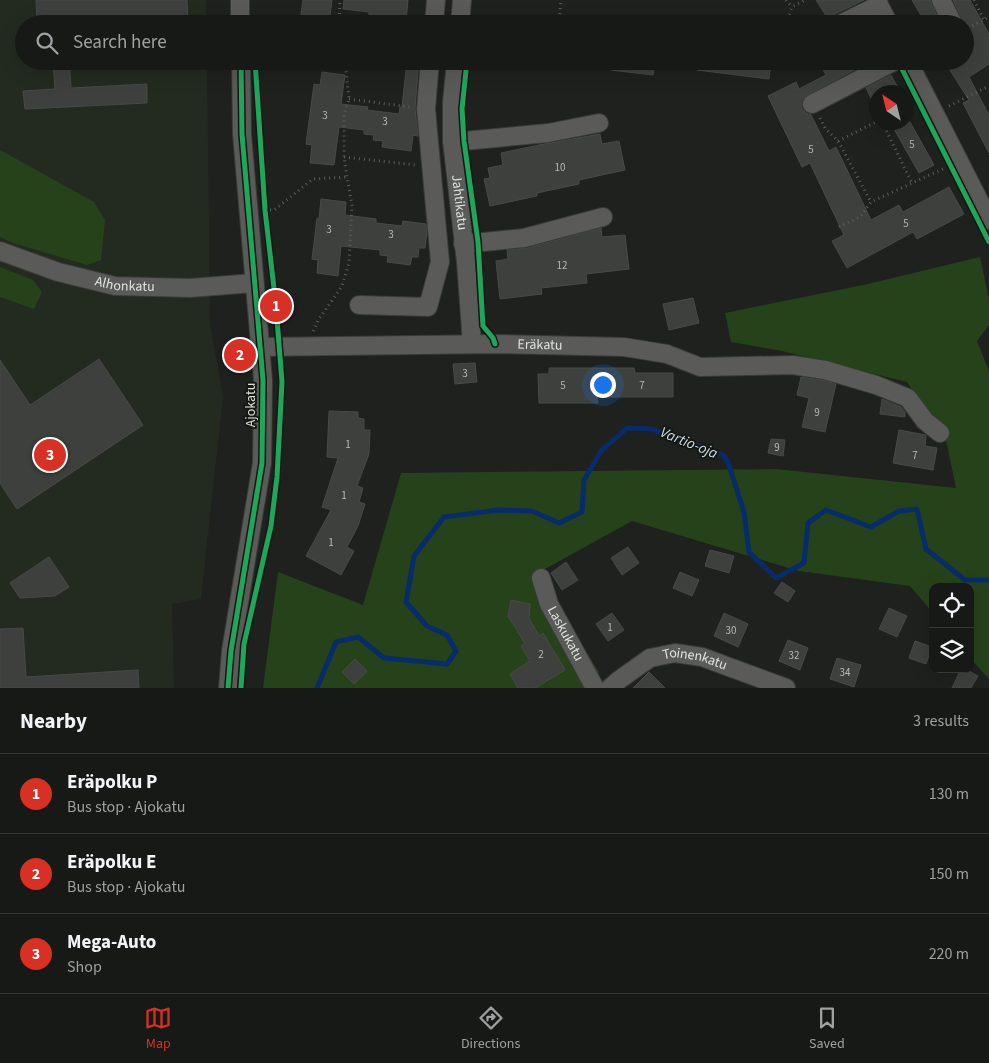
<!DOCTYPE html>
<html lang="en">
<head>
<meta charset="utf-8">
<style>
	:root { --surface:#161916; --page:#232623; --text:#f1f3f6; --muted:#9ea0a1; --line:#353835; --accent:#d93025 }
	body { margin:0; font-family:"Source Sans 3",sans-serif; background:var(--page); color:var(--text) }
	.controls { position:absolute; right:15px; bottom:15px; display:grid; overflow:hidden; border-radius:10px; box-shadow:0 5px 20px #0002 }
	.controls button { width:45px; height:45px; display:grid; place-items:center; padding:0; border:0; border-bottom:1px solid var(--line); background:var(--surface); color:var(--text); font:25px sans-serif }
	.compass { position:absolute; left:869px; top:85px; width:45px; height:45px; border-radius:50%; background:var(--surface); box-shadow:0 5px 20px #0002; rotate:325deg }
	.you { position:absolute; left:602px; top:384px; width:18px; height:18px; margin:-12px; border:4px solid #fff; border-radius:50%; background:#1a73e8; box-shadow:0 0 0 8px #1a73e833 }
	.badge { display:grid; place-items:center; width:32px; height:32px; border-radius:50%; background:var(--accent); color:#fff; font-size:16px; font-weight:700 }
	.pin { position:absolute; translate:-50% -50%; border:2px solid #fff; box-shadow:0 1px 5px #0006 }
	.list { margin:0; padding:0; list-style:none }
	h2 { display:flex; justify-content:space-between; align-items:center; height:65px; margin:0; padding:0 20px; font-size:21px }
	h2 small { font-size:16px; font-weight:400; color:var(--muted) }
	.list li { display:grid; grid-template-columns:32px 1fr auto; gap:15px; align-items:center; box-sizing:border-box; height:80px; padding:0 20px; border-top:1px solid var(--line) }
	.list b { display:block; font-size:19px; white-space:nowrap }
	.list p { margin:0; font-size:16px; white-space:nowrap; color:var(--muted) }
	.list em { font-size:16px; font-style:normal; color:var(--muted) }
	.icon { flex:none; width:28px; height:28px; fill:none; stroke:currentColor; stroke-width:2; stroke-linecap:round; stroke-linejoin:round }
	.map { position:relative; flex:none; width:989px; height:688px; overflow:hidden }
	.search { position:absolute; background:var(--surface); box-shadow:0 5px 20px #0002; left:15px; right:15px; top:15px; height:55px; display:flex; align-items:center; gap:12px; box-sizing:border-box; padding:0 18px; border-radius:28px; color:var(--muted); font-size:19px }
	.sheet { height:305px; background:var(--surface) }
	nav { display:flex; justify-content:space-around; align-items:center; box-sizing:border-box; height:70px; border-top:1px solid var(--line); background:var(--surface); font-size:14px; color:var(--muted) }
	nav a { display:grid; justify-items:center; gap:2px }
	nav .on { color:var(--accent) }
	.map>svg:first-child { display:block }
	.built { fill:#232b20 }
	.green { fill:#26421b }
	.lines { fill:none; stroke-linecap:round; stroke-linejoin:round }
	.stream { stroke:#082c69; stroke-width:5 }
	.building { fill:#3d403d; stroke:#474a47 }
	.minor-casing { stroke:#393b39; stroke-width:20 }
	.path { stroke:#5c5d5c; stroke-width:3; stroke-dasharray:1 4; stroke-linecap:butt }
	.minor { stroke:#5a5b58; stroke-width:18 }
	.cycleway-casing { stroke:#141912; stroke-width:8 }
	.cycleway { stroke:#20a55d; stroke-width:5 }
	.labels { text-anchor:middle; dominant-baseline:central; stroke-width:4; stroke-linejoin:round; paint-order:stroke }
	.number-label { font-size:11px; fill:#b6bab5 }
	.street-label { font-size:14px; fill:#dee2dd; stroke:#141912 }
	.water-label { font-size:15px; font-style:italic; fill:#cedaee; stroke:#141912 }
</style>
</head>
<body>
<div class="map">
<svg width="989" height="688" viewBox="0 0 989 688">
	<rect width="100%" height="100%" fill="#1e211d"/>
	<!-- built -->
	<path class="built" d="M0 0H206V24H24V61H207L210 324 223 397 201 599 172 604 174 688H0Z"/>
	<!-- green -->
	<path class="green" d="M0 150 94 202 105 220 101 260 87 265 13 243 0 237Z
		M980 257 989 299V325L977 341 989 371V679L970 658V587H933V613L910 586 799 571 632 521 536 574 599 672 593 688H263L278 572 363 605 401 473 776 469 956 488 946 440 907 382 782 351 731 342 725 313 868 284Z
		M0 267 33 280 42 292 34 309 0 297Z"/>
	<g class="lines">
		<!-- stream -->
		<path class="stream" d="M317 688 336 642 358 637 384 658 447 664 456 651 447 635 427 626 406 602 414 556 444 517 498 510 532 511 559 523 582 512 584 480 601 451 627 428 653 429 678 441 710 449 723 455 728 462 744 512 749 552 776 578 804 563 808 523 826 510 871 527 899 511 917 509 926 549 965 580H989"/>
	</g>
	<!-- building -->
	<path class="building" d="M36 0H187L188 24H37Z
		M303 0H332L329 24H305V22L300 21Z
		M344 0H408L406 21 369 17V12L343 9Z
		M816 0H864L835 14 832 18 830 22Z
		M912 0H930L932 5 941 24H926Z
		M953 0H970L989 34V64L969 77 989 115V153L963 103 969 100 944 61H965V24H963L962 19Z
		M53 61H69L71 88 147 84V103L25 109 23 91 55 89Z
		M407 61H419L415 108 418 136 413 135 411 151 382 147 383 141 373 140 374 135 364 134V130L339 127 334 165 310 163 312 145 306 144 314 84 320 85 322 72 345 75 341 104 368 107 367 110 399 114 400 107H402Z
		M612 61H655L653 75 611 70Z
		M698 61H771L769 79 697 70Z
		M818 61H871L807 95 803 99 801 104 802 108 806 113 811 115 829 151 836 147 871 220 899 205 903 212 949 187 964 214 917 239 913 232 847 268 832 241 844 235 810 163 802 167 768 96 796 82 799 89 826 75Z
		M891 75 897 86 885 92H876V97L872 100 866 88Z
		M890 122H910L934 165 919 173Z
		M600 134 602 144 619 141 625 170 579 180V184L537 193V196L490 206 484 179 490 178 488 168 503 165 501 153 539 145Z
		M321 199 346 202 345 215 376 219V223L402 226 403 221 426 224 427 232 425 248H419L418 257H412L410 265 387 262 388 256 380 255V250L341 246 338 276 317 273 318 260 312 259 317 218 319 219Z
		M601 228 602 237 625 235 629 269 586 274 587 283 541 288 542 294 500 299 496 261 508 259 507 250 527 248Z
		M693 298 699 323 669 330 663 304Z
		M99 359 143 425 17 509 0 483V360L30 405Z
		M475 363 477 382 455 384 453 364Z
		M549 368H634L635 373H673V397H597L598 403H539L538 374H549Z
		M801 377 823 380 836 384 825 432 802 427 809 398 797 395Z
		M882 399 901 407 905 412V417L880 414Z
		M329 411 358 412V418L364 419V430H370L369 454 357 486 363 488 359 502 365 504 358 526 347 547 354 551 341 575 306 556 331 510 322 507 338 458 327 457Z
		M899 430 926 435V436L925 446 937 448 933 470 893 463Z
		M771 439 785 440 783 456 768 453Z
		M628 547 639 563 622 575 611 558Z
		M710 550 734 556 729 573 705 566Z
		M49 557 69 587 55 596 20 598 10 583Z
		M566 562 578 580 562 590 551 573Z
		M680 572 699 580 692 596 673 588Z
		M782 582 795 591 788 602 774 593Z
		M511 600 530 604 529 618 539 636 543 633 565 670 535 688H518L510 674 530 661 521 646 525 644 508 616Z
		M889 608 907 616 897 637 879 629Z
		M612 613 624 630 608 641 596 624Z
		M724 613 748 624 738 647 714 636Z
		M23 628 26 677 138 670 139 688H0V629Z
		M788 640 808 648 800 670 779 661Z
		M915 641 932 647 926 664 909 658Z
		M837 658 861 665 854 687 830 679Z
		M355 659 367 671 354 684 342 672Z
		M961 669H965L978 676 971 688H952Z
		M649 672 665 688H633Z"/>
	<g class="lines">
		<defs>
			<g id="minor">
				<path d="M878 0 879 5 889 24"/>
				<path d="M941 0 953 24"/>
				<path d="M240 24V0"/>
				<path d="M434 24 436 0"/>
				<path d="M460 24 462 0"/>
				<path d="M840 24 879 5"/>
				<path id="s1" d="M456 61 452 102V141L466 262 472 344"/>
				<path d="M908 61 989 220"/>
				<path d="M812 104 895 61"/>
				<path d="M452 141H464L548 133 599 123"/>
				<path d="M463 244 524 238 603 217"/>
				<path id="s2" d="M0 251 58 272 115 286 190 288 254 283"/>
				<path d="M359 305 428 307 440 262 426 109 430 61"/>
				<path id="s3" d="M260 347 495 344 624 347 667 354 700 367 793 365 825 370 876 385 908 398 925 421 940 433"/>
				<path id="s4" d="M541 578 549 604 595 688"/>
				<path d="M228 688 231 651 262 463 263 380 242 134 241 61"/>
				<path id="s5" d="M610 688 619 680 650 658 675 653 702 657 786 688"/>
			</g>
		</defs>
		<!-- minor casing -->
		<use href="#minor" class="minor-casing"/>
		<!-- path -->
		<path class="path" d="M786 0 792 7
			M974 0 984 20
			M477 18 530 24
			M339 24 340 0
			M559 24 561 0
			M786 24 792 7 805 0
			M968 28 989 17
			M349 99 410 107
			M906 106 913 103
			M949 106 989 86
			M820 118 825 128 838 141 871 202
			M882 122 912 183
			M838 141 876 122
			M344 157 416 165
			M265 210H274L313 179 347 177
			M839 227 860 217 871 202 945 168
			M313 331 319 319 342 286 349 263 352 205 347 177 344 157V114L349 99 345 61"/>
		<!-- minor -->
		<use href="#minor" class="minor"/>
		<defs>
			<path id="cycleway" d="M467 61 462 109 464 141 478 242 483 326 493 338 495 344
				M898 61 989 242
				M228 688 231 651 262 463 263 380 242 134 241 61
				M241 688 244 644 271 526 277 477 282 382 276 306 265 210 255 61"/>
		</defs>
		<!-- cycleway casing -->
		<use href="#cycleway" class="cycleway-casing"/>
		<!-- cycleway -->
		<use href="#cycleway" class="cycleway"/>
	</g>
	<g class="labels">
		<!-- number labels -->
		<g class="number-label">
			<text x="325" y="115">3</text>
			<text x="385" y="121">3</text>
			<text x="912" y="144">5</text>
			<text x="811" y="149">5</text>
			<text x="560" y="167">10</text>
			<text x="906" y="223">5</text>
			<text x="329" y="229">3</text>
			<text x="391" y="234">3</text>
			<text x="562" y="265">12</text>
			<text x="465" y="373">3</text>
			<text x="563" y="385">5</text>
			<text x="642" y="385">7</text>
			<text x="817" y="412">9</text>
			<text x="348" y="444">1</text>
			<text x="777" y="447">9</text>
			<text x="915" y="455">7</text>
			<text x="344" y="495">1</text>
			<text x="331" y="542">1</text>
			<text x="610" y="627">1</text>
			<text x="731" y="630">30</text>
			<text x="541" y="654">2</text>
			<text x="794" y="655">32</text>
			<text x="845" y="672">34</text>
		</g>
		<!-- street labels -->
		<g class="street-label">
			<text stroke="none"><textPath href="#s1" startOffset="142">Jahtikatu</textPath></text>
			<text stroke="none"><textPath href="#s2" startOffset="130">Alhonkatu</textPath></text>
			<text stroke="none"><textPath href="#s3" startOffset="280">Eräkatu</textPath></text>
			<text transform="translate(251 405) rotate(-90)">Ajokatu</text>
			<text stroke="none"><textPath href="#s4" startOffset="61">Laskukatu</textPath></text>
			<text stroke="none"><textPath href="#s5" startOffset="96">Toinenkatu</textPath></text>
		</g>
		<!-- water labels -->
		<g class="water-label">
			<text transform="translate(689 443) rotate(22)">Vartio-oja</text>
		</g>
	</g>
</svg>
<div class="controls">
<button><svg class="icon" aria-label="locate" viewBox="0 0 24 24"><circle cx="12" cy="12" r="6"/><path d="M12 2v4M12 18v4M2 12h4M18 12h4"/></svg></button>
<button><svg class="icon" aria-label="layers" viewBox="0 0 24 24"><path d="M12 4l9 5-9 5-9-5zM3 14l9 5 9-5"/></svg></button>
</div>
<svg class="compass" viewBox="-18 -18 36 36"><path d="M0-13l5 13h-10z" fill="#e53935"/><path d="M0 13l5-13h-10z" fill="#9ea0a1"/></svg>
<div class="you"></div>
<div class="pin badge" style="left:276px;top:306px">1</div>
<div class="pin badge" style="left:240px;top:355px">2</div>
<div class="pin badge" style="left:50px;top:455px">3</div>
<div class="search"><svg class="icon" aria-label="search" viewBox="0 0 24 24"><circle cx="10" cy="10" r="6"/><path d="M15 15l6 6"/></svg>Search here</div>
</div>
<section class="sheet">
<h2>Nearby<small>3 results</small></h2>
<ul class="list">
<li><span class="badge">1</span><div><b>Eräpolku P</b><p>Bus stop · Ajokatu</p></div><em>130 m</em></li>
<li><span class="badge">2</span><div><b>Eräpolku E</b><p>Bus stop · Ajokatu</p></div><em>150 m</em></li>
<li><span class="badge">3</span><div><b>Mega-Auto</b><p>Shop</p></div><em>220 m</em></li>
</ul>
</section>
<nav>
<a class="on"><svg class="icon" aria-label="map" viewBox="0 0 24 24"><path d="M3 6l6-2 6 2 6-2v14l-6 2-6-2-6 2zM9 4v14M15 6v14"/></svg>Map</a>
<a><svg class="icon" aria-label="directions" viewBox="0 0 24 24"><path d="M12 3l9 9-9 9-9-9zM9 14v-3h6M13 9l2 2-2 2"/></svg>Directions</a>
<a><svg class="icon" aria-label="saved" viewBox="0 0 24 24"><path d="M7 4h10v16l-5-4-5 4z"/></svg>Saved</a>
</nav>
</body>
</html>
